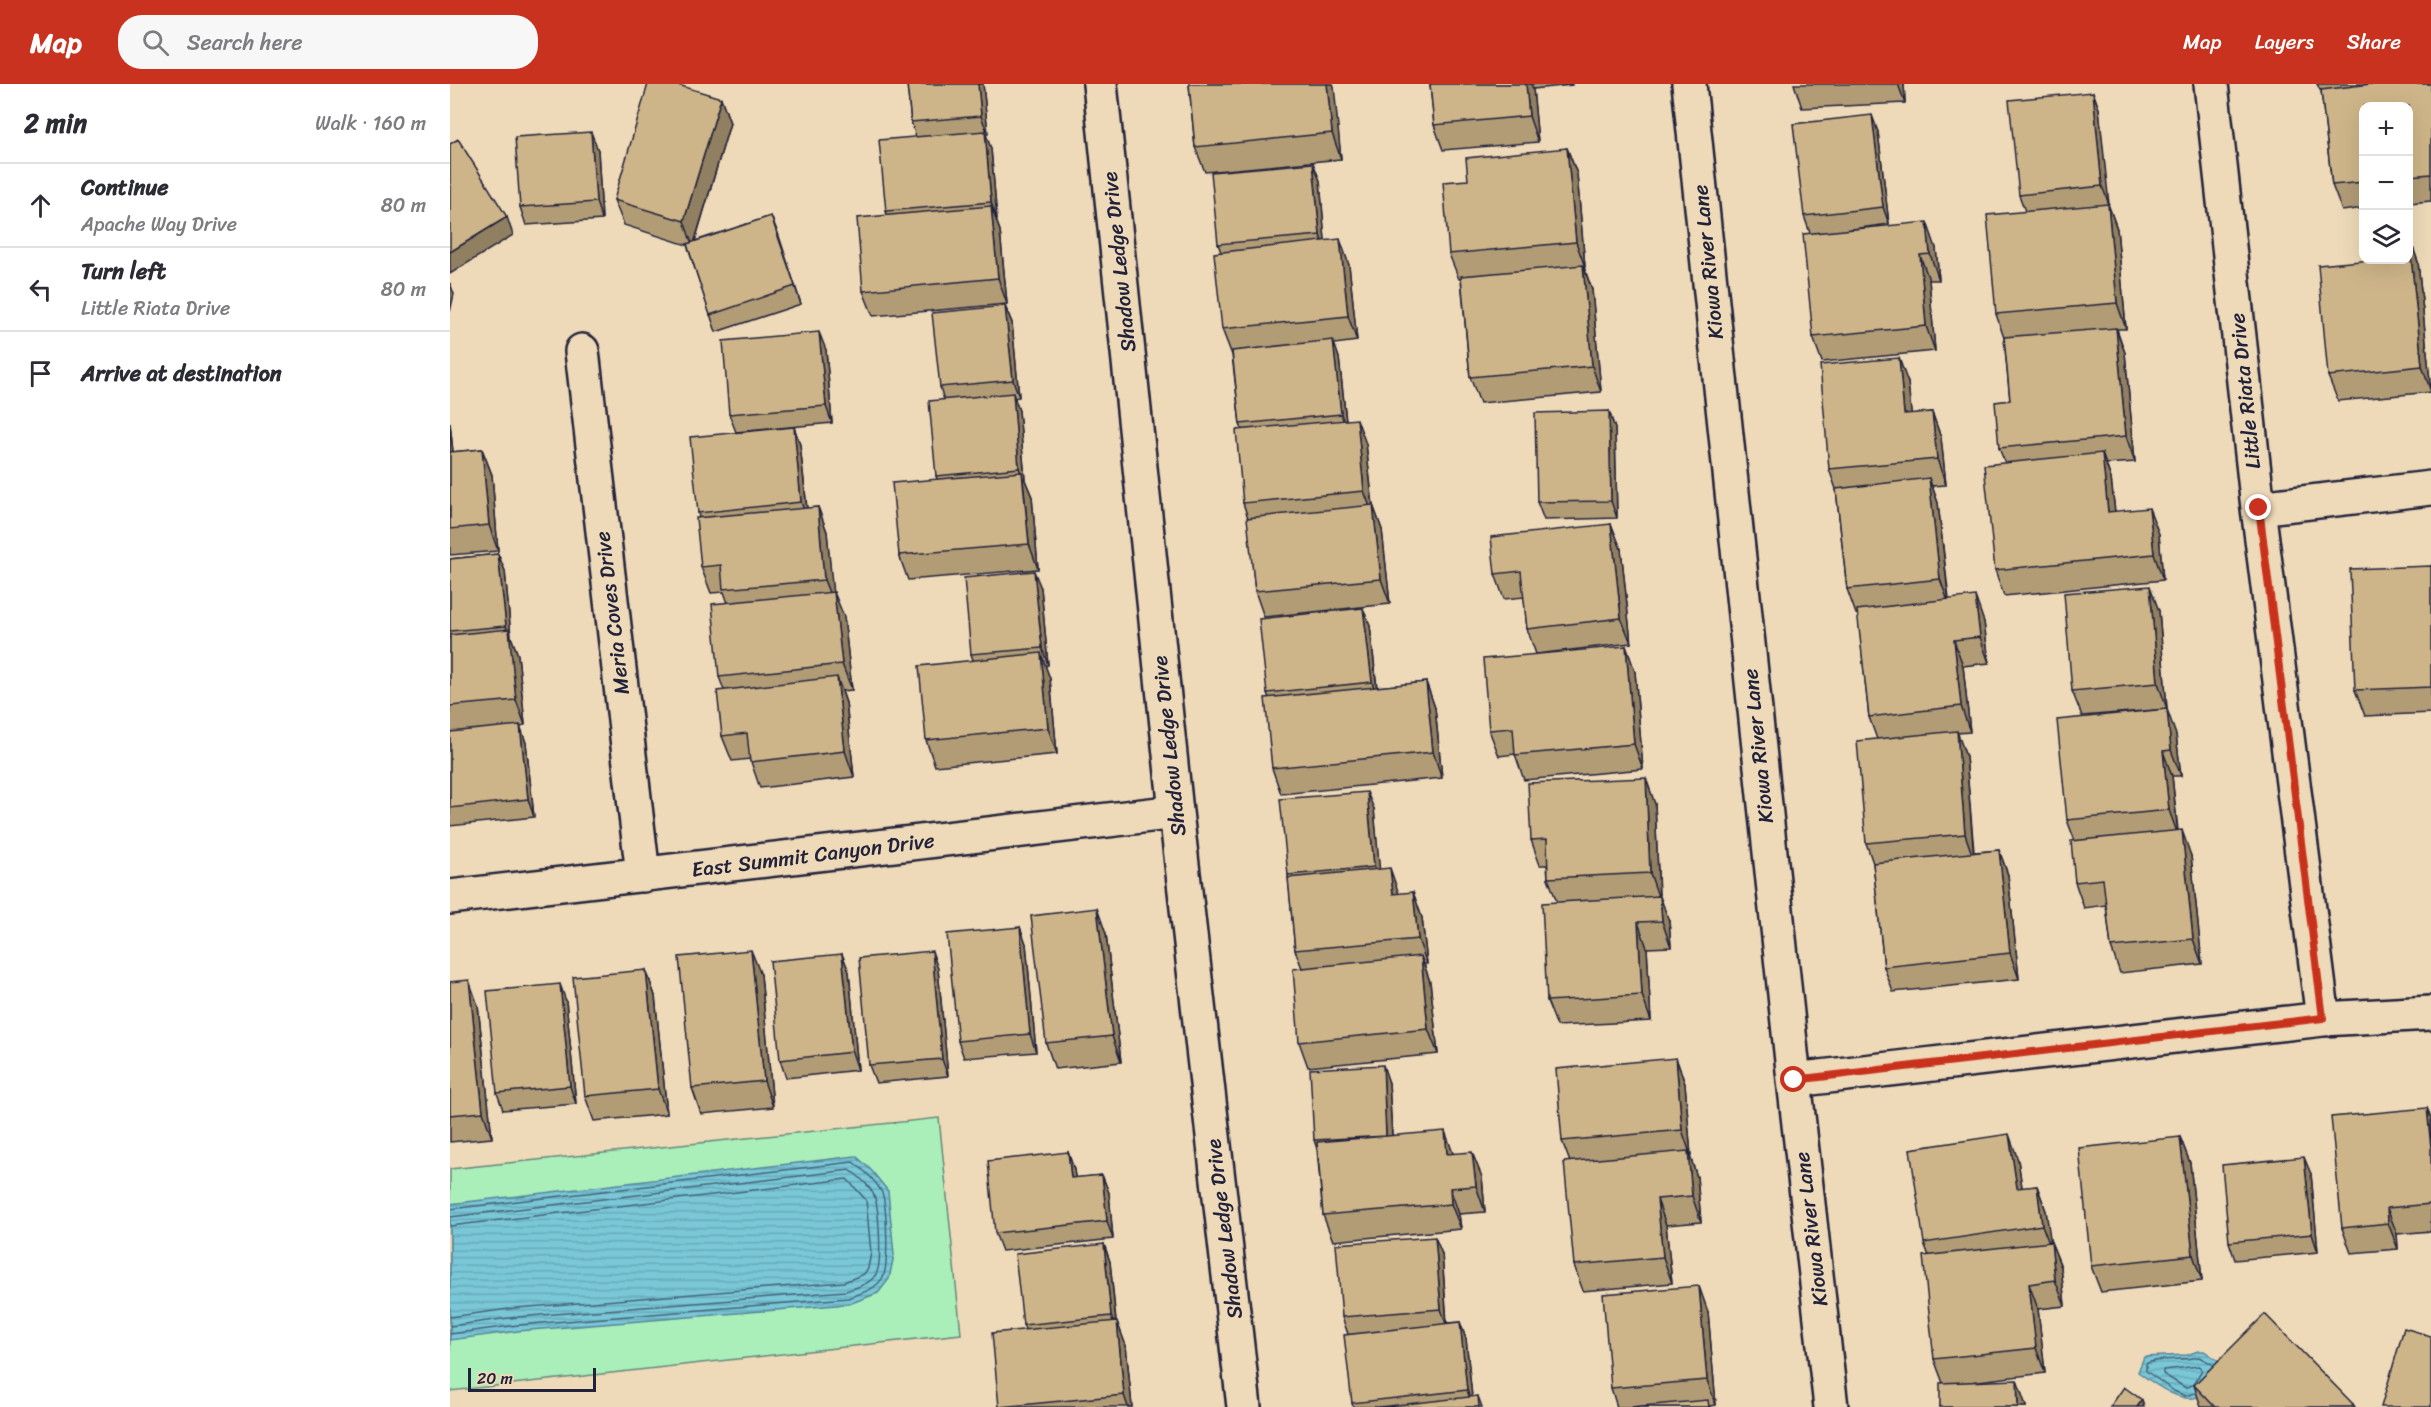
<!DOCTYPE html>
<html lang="en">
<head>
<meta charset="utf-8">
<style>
	:root { --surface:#fff; --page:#f7f7f7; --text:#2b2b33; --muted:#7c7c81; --line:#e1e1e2; --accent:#c8321e }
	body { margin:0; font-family:Sriracha,sans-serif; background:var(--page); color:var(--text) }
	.controls { position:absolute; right:18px; top:18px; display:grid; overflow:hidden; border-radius:12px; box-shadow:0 6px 24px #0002 }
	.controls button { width:54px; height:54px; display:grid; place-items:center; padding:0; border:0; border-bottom:2px solid var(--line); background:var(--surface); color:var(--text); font:30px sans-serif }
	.scale { position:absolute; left:18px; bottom:15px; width:128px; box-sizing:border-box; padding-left:6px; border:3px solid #22223b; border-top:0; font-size:16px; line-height:21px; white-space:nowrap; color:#22223b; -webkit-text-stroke:4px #eedab8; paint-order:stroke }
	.stop { position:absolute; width:18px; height:18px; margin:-14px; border:4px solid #c8321e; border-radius:50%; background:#fff }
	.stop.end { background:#c8321e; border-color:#fff; box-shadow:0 2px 6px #0008 }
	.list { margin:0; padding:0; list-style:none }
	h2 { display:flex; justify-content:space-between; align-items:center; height:78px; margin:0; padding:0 24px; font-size:26px }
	h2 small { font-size:20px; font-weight:400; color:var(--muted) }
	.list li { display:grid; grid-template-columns:39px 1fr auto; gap:18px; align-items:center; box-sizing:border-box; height:84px; padding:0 24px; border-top:2px solid var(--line) }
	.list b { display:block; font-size:22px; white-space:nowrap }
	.list p { margin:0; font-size:20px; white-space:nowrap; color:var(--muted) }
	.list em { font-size:20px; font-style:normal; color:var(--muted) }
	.icon { flex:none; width:33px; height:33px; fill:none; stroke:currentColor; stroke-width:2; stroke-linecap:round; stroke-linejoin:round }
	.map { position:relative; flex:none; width:1981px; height:1323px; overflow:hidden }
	header { display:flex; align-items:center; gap:36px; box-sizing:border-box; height:84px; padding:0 30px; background:var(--accent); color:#fff }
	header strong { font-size:28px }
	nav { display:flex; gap:33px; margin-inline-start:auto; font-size:21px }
	.search { width:420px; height:54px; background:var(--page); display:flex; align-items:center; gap:15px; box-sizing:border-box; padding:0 21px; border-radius:24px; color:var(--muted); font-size:22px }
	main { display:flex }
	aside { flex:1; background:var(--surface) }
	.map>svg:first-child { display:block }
	.green { fill:#aaeeb9; stroke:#66887a; stroke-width:1.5 }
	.water { fill:url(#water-rules); stroke:#568599; stroke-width:1.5 }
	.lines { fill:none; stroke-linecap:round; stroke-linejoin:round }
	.shore { stroke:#456479; stroke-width:1.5 }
	.minor-casing { stroke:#22223b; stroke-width:38 }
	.minor { stroke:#eedab8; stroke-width:33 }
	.wall { fill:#b19c76; stroke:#22223b; stroke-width:1.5 }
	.shaded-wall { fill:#907f60; stroke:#22223b; stroke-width:1.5 }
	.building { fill:#ceb589; stroke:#22223b; stroke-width:1.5 }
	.route { stroke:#c8321e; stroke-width:8 }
	.labels { text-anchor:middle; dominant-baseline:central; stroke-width:4.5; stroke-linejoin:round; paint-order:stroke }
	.street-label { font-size:21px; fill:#22223b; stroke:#eedab8 }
</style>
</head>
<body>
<header>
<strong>Map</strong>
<div class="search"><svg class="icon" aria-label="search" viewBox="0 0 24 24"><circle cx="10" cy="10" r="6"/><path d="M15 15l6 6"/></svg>Search here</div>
<nav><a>Map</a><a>Layers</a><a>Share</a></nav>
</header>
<main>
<aside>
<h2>2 min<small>Walk · 160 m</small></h2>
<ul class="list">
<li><svg class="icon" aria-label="ahead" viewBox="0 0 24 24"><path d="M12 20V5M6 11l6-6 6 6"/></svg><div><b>Continue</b><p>Apache Way Drive</p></div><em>80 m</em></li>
<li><svg class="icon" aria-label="left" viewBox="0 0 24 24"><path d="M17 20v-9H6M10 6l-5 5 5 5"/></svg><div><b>Turn left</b><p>Little Riata Drive</p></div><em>80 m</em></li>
<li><svg class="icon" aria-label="arrive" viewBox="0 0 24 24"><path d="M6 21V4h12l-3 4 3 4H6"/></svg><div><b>Arrive at destination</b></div></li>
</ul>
</aside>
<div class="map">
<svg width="1981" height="1323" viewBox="0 0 1981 1323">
	<defs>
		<pattern id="water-rules" width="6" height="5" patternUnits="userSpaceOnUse" patternTransform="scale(1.5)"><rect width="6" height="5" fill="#79c7d7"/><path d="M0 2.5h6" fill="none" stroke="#68abb9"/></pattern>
	</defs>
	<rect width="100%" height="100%" fill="#eedab8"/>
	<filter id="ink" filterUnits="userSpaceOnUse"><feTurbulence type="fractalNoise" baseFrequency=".0167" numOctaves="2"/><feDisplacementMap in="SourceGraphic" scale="12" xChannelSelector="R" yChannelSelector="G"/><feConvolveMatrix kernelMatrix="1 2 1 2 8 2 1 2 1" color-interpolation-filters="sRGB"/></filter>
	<g filter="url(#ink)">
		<!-- green -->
		<path class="green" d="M489 1034 511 1250 0 1307V1085Z"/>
		<!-- water -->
		<path class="water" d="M406 1072 421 1086 438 1107 444 1171 439 1195 428 1209 399 1220 68 1247 0 1256V1120Z
			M1748 1267H1754L1769 1277C1764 1287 1759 1302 1752 1311 1734 1323 1703 1299 1688 1288L1694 1273 1737 1271Z"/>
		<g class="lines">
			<!-- shore -->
			<path class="shore" d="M0 1125 403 1078C413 1085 427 1098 432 1109 437 1121 439 1181 433 1193 426 1206 411 1209 398 1214L68 1241 0 1250
				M0 1133 400 1086C409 1092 422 1104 425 1114 429 1127 432 1176 427 1188 422 1200 407 1203 396 1207L67 1233 0 1242
				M0 1142 397 1095 416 1116 421 1169 418 1184 414 1190 394 1198 66 1224 0 1233
				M1742 1301 1736 1304 1713 1290V1286L1749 1282 1752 1286 1744 1299
				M1745 1309 1735 1312 1724 1307 1696 1287V1280C1707 1273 1734 1277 1749 1273L1762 1280"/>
			<defs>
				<path id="minor" d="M650 0 726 728 794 1323
					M1239 0 1344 996 1381 1323
					M1761 0 1808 424 1873 935
					M132 267 193 791
					M1808 424 1981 404
					M0 813 726 728
					M1344 996 1873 935 1981 929"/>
			</defs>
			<!-- minor casing -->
			<use href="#minor" class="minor-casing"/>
			<!-- minor -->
			<use href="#minor" class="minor"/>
		</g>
		<!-- wall -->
		<path class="wall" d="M457 0H533L538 50H535L541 65 547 136H546L550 147 557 220 423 232 413 207 437 131 436 127 466 53 461 38Z
			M739 0H883L891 75 755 88 745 63Z
			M980 0H1122V1L1083 5 1088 58 993 66 984 41Z
			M1344 0H1454L1455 19 1352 24Z
			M1867 0H1981V117L1959 119V22H1914V124L1892 127 1882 101 1871 6H1870Z
			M1643 8 1649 25 1658 120 1667 145 1676 245H1667L1675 269 1685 378 1656 380 1661 395 1665 428 1709 450 1713 496 1554 512 1545 486 1555 379 1549 364 1560 316 1554 254 1546 230 1575 127 1569 111Z
			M271 14 280 39 245 157 321 132 351 220 266 248 237 161 174 141 164 116Z
			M1428 48 1439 140 1395 146 1486 164 1489 196H1479L1485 267 1372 278 1363 253 1360 149 1354 132Z
			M1117 64 1127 90 1135 183H1134L1142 206 1151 308 1030 319 1020 293 1011 195H1009L999 170 1018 96Z
			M148 66 152 136 76 141 70 123Z
			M863 79 870 97 875 157 899 181 907 257 884 260 889 274 896 336 916 360 923 421 932 446 940 520 814 533 805 507 798 434 793 419 792 346 790 340 782 271 772 245 771 168 768 160Z
			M1959 152 1968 178 1981 308 1888 317 1878 292 1922 176Z
			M555 222 562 239 569 313 564 314 569 327 575 396 582 413 588 485 458 496 449 471 487 395 486 392 494 316 490 303Z
			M376 266 382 339 286 348 279 330Z
			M1458 299 1461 330 1482 328 1491 354 1496 401 1482 402 1488 419 1499 515 1534 538 1539 579 1513 582 1520 648 1507 649 1516 673 1524 768 1549 766 1558 791 1569 895 1443 908 1434 883 1423 779 1416 759 1427 655 1419 633 1408 530H1406L1397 505 1386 405 1379 385Z
			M1159 327 1165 345 1167 434 1094 436 1087 418Z
			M0 339 3 368 32 365 42 391 48 467 0 471Z
			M344 343 350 361 357 424 368 423 377 448 382 508 394 533 402 606 392 607 396 619 404 693 310 704 300 675 282 677 272 652 274 606 269 593 278 519 274 508 261 509 251 483 249 433 248 429Z
			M1161 440 1171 465 1181 559 1086 570 1077 545 1074 513 1054 515 1045 490Z
			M48 470 55 487 61 553 68 571 75 641 70 642 76 659 84 733 0 742V475Z
			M1981 482V629L1915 632 1905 606Z
			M591 504 598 581 595 582 600 595 607 670 485 682 476 656 523 576 521 570Z
			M1709 527 1717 625 1632 632 1622 607Z
			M920 542 927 603 976 598 985 624 992 694 831 710 822 684 819 614 817 609Z
			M1176 562 1185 588 1193 685 1074 696 1065 670 1049 672 1039 646Z
			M1726 651 1731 692H1722L1728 746 1741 772 1752 880 1670 889 1661 863 1656 821 1634 824 1625 798V757L1617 736Z
			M1205 720 1209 812 1219 837 1221 863 1197 864 1201 937 1107 942 1097 917 1107 818 1098 794 1097 781H1090L1081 756Z
			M924 725 929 785 949 810 963 808 972 834 977 880H974L980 898 988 970 858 983 849 958 852 884 845 866 838 791Z
			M570 843 576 860 586 968 514 974 508 957Z
			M656 850 671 978 605 985 596 959Z
			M392 870 399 888 408 986 336 994 330 976Z
			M488 885 498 992 426 999 419 981Z
			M196 886 205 912 217 1030 144 1037 135 1012Z
			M311 891 323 1023 251 1030 242 1004Z
			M0 898 28 922 42 1054 0 1058Z
			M116 917 126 1020 53 1026 47 1009Z
			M1226 974 1235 1000 1241 1072H1240L1247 1093 1251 1138 1216 1141 1222 1199 1133 1207 1124 1181 1120 1078 1112 1057Z
			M939 999 942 1051 1003 1069 1032 1093 1035 1128 1009 1130 1011 1145 883 1157 873 1131 867 1065 864 1056Z
			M1977 1024 1981 1034V1147L1947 1150 1948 1165 1901 1169 1892 1144Z
			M1730 1053 1740 1079 1752 1197 1651 1208 1641 1182Z
			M618 1068 624 1086 625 1094 652 1091 659 1109 663 1155 552 1167 545 1149Z
			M1568 1076 1572 1104 1587 1102 1596 1127 1600 1158H1601L1611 1183 1615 1222 1588 1225 1595 1289 1512 1299 1576 1322V1323H1490L1493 1299 1484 1275 1479 1172 1474 1159Z
			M1861 1090 1868 1168 1785 1176 1779 1158Z
			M654 1160 660 1178 666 1237 676 1262 682 1323H549L575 1245 573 1241Z
			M992 1170 997 1239 1010 1238 1016 1255 1022 1313 1028 1312 1032 1323H903L902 1319 898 1250 892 1233Z
			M1258 1228 1266 1321 1260 1322 1261 1323H1167L1161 1304Z
			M1744 1301 1903 1320 1905 1323H1751Z"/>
		<!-- shaded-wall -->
		<path class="shaded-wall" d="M528 0H533L538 50 531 32Z
			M877 0H883L884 2 891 75 882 49Z
			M1076 0H1081L1083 5 1088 58 1079 32Z
			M1448 0H1454L1455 19Z
			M1643 8 1649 25 1659 120 1652 102Z
			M271 14 280 39 243 163 234 137Z
			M1422 31 1428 48 1439 140 1433 123Z
			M535 47 541 65 547 136 541 118Z
			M141 48 148 66 152 136 146 118Z
			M1117 64 1127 90 1135 183 1126 158Z
			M863 79 870 97 876 169 870 151Z
			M1658 120 1667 145 1676 245 1667 219Z
			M541 122 550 147 557 220 548 194Z
			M321 132 328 149 351 220 345 202Z
			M57 133 63 151 0 190V168Z
			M1477 138 1486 164 1489 196 1480 170Z
			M1959 152 1968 178 1981 308 1972 282Z
			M890 155 899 181 907 257 898 232Z
			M1470 171 1479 196 1485 267 1476 242Z
			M1133 181 1142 206 1151 308 1142 282Z
			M0 199 4 210 0 228Z
			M555 222 562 239 569 313 563 296Z
			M1666 244 1675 269 1685 378 1676 352Z
			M369 248 376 266 382 339 376 322Z
			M883 256 889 274 897 347 891 330Z
			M1449 274 1458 299 1464 356 1454 330Z
			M563 309 569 327 575 396 582 413 588 485 579 460 573 394 569 384Z
			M1159 327 1165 345 1167 434 1161 417Z
			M1482 328 1491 354 1496 401 1487 375Z
			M907 335 916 360 924 433 914 407Z
			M0 339 4 379 0 368Z
			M344 343 350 361 358 436 351 418Z
			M32 365 42 391 48 467 39 441Z
			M1652 369 1661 395 1668 454 1658 428Z
			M1479 394 1488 419 1499 520 1490 495Z
			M923 421 932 446 940 520 931 495Z
			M368 423 377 448 384 521 374 496Z
			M1699 424 1709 450 1713 496 1704 470Z
			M1161 440 1171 465 1181 559 1171 534Z
			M48 470 55 487 61 553 68 571 75 641 66 616 59 552 56 542Z
			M584 487 591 504 598 581 592 564Z
			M1700 502 1709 527 1717 625 1708 599Z
			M384 508 394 533 402 606 392 580Z
			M1525 512 1534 538 1539 579 1530 553Z
			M913 524 920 542 928 616 922 598Z
			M1504 556 1513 582 1520 648 1511 622Z
			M1176 562 1185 588 1193 685 1184 660Z
			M591 569 600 595 607 670 598 644Z
			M387 593 396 619 404 693 395 667Z
			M976 598 985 624 992 694 983 668Z
			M1717 625 1726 651 1731 692 1721 666Z
			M70 641 76 659 84 733 78 715Z
			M1507 647 1516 673 1524 776 1515 750Z
			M1713 667 1722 692 1728 751 1719 726Z
			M1196 694 1205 720 1209 815 1200 789Z
			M917 708 924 725 931 800 924 783Z
			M1732 746 1741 772 1752 880 1743 855Z
			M1549 766 1558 791 1569 895 1560 869Z
			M940 784 949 810H943Z
			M963 808 972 834 977 880 968 855Z
			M1210 812 1219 837 1221 863 1212 837Z
			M647 824 656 850 671 978 662 952Z
			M1188 838 1197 864 1201 937 1192 911Z
			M570 843 576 860 586 968 580 950Z
			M301 866 311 891 323 1023 314 997Z
			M482 867 488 885 498 992 492 975Z
			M392 870 399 888 408 986 402 968Z
			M971 872 980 898 988 970 978 945Z
			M196 886 205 912 217 1030 208 1005Z
			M19 896 28 922 42 1054 33 1028Z
			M110 900 116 917 126 1020 120 1002Z
			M1226 974 1235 1000 1241 1072 1232 1046Z
			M933 981 939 999 943 1070 936 1053Z
			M1977 1024 1981 1034V1064Z
			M995 1047 1004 1072 997 1070Z
			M1559 1050 1568 1076 1576 1130 1567 1104Z
			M1730 1053 1740 1079 1752 1197 1743 1171Z
			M1238 1067 1247 1093 1251 1138 1242 1112Z
			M618 1068 624 1086 628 1112 621 1094Z
			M1022 1068 1032 1093 1035 1128 1026 1102Z
			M1854 1073 1861 1090 1868 1168 1862 1150Z
			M652 1091 659 1109 663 1155 657 1137Z
			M1587 1102 1596 1127 1602 1167 1592 1141Z
			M1000 1104 1009 1130 1011 1145 1001 1120Z
			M1207 1115 1216 1141 1222 1199 1213 1173Z
			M1937 1124 1947 1150 1948 1165 1938 1139Z
			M985 1153 992 1170 997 1243 991 1225Z
			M1601 1158 1611 1183 1615 1222 1605 1196Z
			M654 1160 660 1178 667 1250 661 1232Z
			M1579 1200 1588 1225 1595 1289 1586 1264Z
			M1249 1202 1258 1228 1266 1321 1257 1296Z
			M667 1237 676 1262 682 1323H678L674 1311Z
			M1010 1238 1016 1255 1023 1323 1017 1306Z
			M1567 1296 1576 1322V1323H1568Z
			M1692 1316 1694 1323H1687Z"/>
		<!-- building -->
		<path class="building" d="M198 0H225L271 14 234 137 164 116Z
			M457 0H528L531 32 461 38Z
			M739 0H877L882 49 745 63Z
			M980 0H1076L1079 32 984 41Z
			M1921 0H1981V90L1959 92V22H1914V98L1882 101 1871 6Z
			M1643 8 1652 102 1569 111 1559 16Z
			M1422 31 1433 123 1354 132 1343 40Z
			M535 47 541 118 436 127 429 56Z
			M141 48 146 118 70 123 65 53Z
			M8 55 57 133 0 168V60Z
			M1117 64 1126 158 999 170 993 98 1018 96 1016 74Z
			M863 79 870 151 768 160 761 88Z
			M1658 120 1667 219 1546 230 1537 131Z
			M541 122 548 194 413 207 407 134Z
			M321 132 345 202 260 231 237 160Z
			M1477 138 1480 170 1470 171 1476 242 1363 253 1353 150Z
			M1959 152 1972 282 1878 292 1868 181 1922 176H1959Z
			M890 155 898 232 772 245 764 169Z
			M1133 181 1142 282 1020 293 1011 192Z
			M555 222 563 296 490 303 482 229Z
			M1666 244 1676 352 1549 364 1545 318 1560 316 1554 253Z
			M369 248 376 322 279 330 273 257Z
			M883 256 891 330 790 340 782 267Z
			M1449 274 1454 330 1482 328 1487 375 1379 385 1370 281Z
			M563 309 569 384 486 392 479 317Z
			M1159 327 1161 417 1087 418 1085 329Z
			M907 335 914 407 793 419 786 346Z
			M344 343 351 418 248 429 240 353Z
			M32 365 39 441 0 445V368Z
			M1652 369 1658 428 1699 424 1704 470 1545 486 1534 381Z
			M572 388 579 460 449 471 442 399Z
			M1479 394 1490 495 1397 505 1386 405Z
			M923 421 931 495 805 507 797 434Z
			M368 423 374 496 273 505 271 481 251 483 246 434Z
			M1161 440 1171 534 1077 545 1071 487 1045 490 1041 453Z
			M48 470 56 542 0 547V475Z
			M1981 482V603L1905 606 1900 485Z
			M584 487 592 564 521 570 514 494Z
			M1700 502 1708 599 1622 607 1614 509Z
			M384 508 392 580 269 593 262 520Z
			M1525 512 1530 553 1504 556 1511 622 1419 633 1407 526Z
			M913 524 922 598 817 609 809 535Z
			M59 545 66 616 0 622V551Z
			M1176 562 1184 660 1065 671 1063 644 1039 646 1033 575Z
			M591 569 598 644 476 656 469 582Z
			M387 593 395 667 300 678 297 649 272 652 267 607Z
			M976 598 983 668 822 684 815 614Z
			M1717 625 1721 666 1713 667 1719 726 1617 736 1607 636Z
			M70 641 78 715 0 724V648Z
			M1507 647 1515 750 1416 759 1407 657Z
			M1196 694 1200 789 1098 794 1097 755 1081 756 1078 699Z
			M917 708 924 783 838 791 830 715Z
			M1732 746 1743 855 1661 863 1653 795 1625 798 1621 757Z
			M1549 766 1560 869 1434 883 1423 779Z
			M940 784 943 810 963 808 968 855 845 866 838 794Z
			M1210 812 1212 837 1188 838 1192 911 1097 917 1092 819Z
			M647 824 662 952 596 959 581 832Z
			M570 843 580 950 508 957 497 850Z
			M301 866 314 997 242 1004 229 873Z
			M482 867 492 975 419 981 409 874Z
			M392 870 402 968 330 976 320 877Z
			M971 872 978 945 849 958 843 885Z
			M196 886 208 1005 135 1012 123 893Z
			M19 896 33 1028 0 1031V898Z
			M110 900 120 1002 47 1009 37 907Z
			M1226 974 1232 1046 1112 1057 1106 985Z
			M933 981 936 1052 864 1056 860 985Z
			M1977 1024 1981 1064V1120L1937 1124 1938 1139 1892 1144 1881 1033Z
			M995 1047 997 1070 1022 1068 1026 1102 1000 1104 1001 1120 873 1131 867 1058Z
			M1559 1050 1567 1104 1587 1102 1592 1141 1474 1159 1460 1065Z
			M1730 1053 1743 1171 1641 1182 1629 1064Z
			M1238 1067 1242 1112 1207 1115 1213 1173 1124 1181 1114 1078Z
			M618 1068 621 1094 652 1091 657 1137 545 1149 538 1077Z
			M1854 1073 1862 1150 1779 1158 1772 1081Z
			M985 1153 991 1225 892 1233 886 1160Z
			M1601 1158 1605 1196 1579 1200 1586 1264 1484 1275 1473 1172Z
			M654 1160 661 1232 573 1241 565 1170Z
			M1249 1202 1257 1296 1161 1304 1153 1210Z
			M1815 1230 1903 1320 1900 1323H1765L1744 1301Z
			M667 1237 674 1311 549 1323 542 1249Z
			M1010 1238 1017 1306 902 1319 894 1251Z
			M1954 1244 1981 1252V1323H1931Z
			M1567 1296 1568 1323H1490V1299Z
			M1674 1303 1692 1316 1687 1323H1660Z
			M1028 1312 1029 1323H929Z
			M1258 1316 1259 1323H1180Z"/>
	</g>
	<g class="lines" filter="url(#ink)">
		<!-- route -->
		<path class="route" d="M1344 996 1873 934 1809 424"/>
	</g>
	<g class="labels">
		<!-- street labels -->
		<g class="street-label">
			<text transform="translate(669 178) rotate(-96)">Shadow Ledge Drive</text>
			<text transform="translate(1258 178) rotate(-96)">Kiowa River Lane</text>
			<text transform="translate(1795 307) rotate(-96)">Little Riata Drive</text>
			<text transform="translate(162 529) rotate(-97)">Meria Coves Drive</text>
			<text transform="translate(719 662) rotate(-96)">Shadow Ledge Drive</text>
			<text transform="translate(1308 662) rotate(-96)">Kiowa River Lane</text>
			<text transform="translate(363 771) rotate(-7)">East Summit Canyon Drive</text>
			<text transform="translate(774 1145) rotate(-97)">Shadow Ledge Drive</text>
			<text transform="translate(1361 1145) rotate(-97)">Kiowa River Lane</text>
		</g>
	</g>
</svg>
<div class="controls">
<button>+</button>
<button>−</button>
<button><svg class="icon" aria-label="layers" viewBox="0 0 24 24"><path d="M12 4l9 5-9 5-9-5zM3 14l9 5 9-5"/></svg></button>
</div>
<div class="scale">20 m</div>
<div class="stop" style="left:1344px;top:996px"></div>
<div class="stop end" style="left:1809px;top:424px"></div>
</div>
</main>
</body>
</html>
